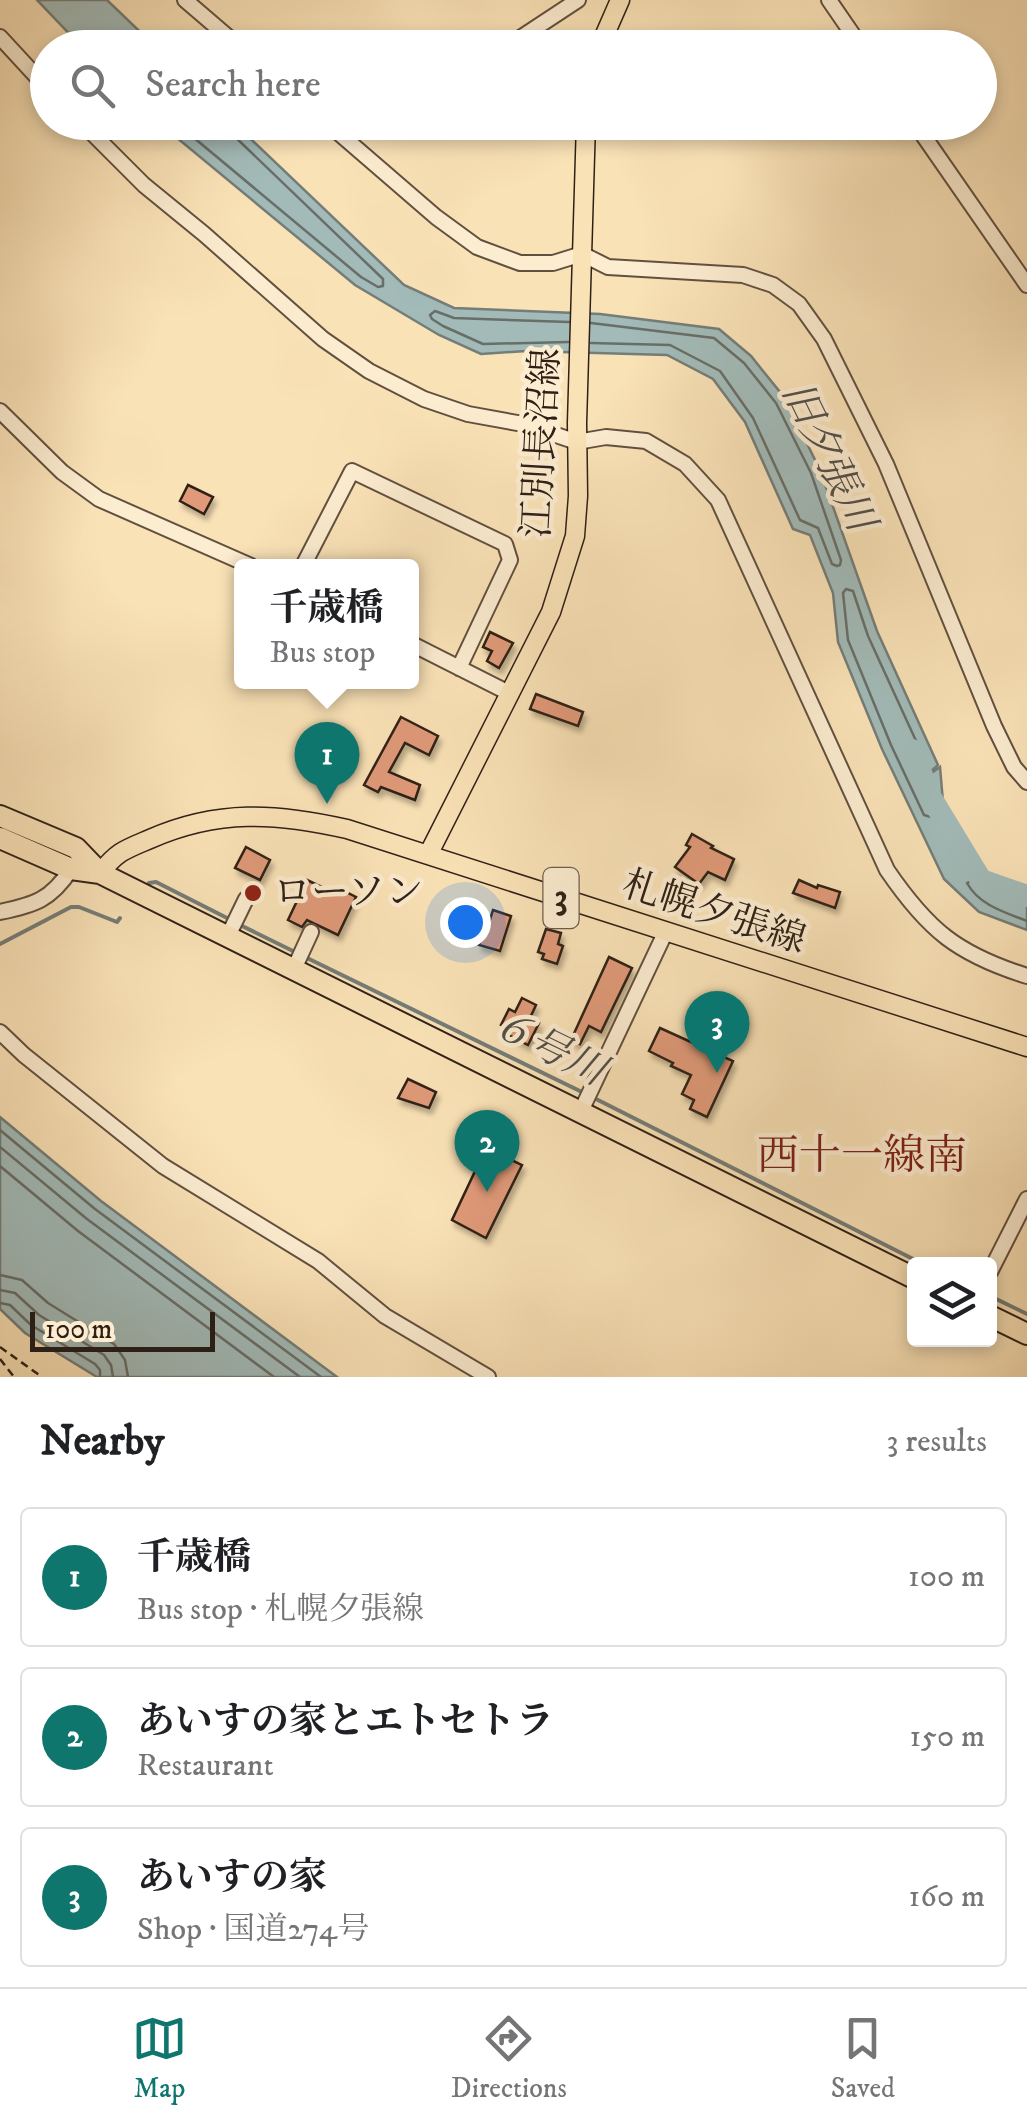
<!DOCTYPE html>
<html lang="en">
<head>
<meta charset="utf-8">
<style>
	:root { --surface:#fff; --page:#f2f2f2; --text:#202124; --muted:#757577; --line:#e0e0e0; --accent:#0f766e }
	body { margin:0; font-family:"IM FELL DW Pica","Noto Serif JP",serif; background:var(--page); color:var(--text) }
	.controls { position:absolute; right:30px; bottom:30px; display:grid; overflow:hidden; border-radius:10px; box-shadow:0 5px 15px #0003 }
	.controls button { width:90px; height:90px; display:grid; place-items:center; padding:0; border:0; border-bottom:2px solid var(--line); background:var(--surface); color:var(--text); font:50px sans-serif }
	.scale { position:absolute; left:30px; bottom:25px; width:185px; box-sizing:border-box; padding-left:10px; border:5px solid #2f2017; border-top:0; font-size:28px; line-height:35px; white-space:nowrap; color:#2f2017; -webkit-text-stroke:8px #fcecd0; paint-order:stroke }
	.you { position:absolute; left:465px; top:922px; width:35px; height:35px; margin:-25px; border:8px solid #fff; border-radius:50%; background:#1a73e8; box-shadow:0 0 0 15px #1a73e833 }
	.badge { display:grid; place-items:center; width:65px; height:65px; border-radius:50%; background:var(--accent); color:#fff; font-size:32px; font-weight:700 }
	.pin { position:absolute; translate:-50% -82px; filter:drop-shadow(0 2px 5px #0008) }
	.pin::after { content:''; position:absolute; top:52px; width:35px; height:30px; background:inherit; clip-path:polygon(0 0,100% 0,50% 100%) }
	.popup { position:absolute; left:234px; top:559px; width:185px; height:130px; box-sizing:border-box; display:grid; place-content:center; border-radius:10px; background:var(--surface); filter:drop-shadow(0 2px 8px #0005); font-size:32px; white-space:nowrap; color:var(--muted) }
	.popup b { font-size:38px; color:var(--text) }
	.popup::after { content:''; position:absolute; left:50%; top:100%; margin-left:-20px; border:20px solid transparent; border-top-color:var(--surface) }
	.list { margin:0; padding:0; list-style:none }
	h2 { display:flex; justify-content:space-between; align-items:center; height:130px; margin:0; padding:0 40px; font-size:42px }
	h2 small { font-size:32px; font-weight:400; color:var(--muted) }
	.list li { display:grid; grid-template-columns:65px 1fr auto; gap:30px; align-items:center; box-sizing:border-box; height:140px; margin:0 20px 20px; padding:0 20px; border:2px solid var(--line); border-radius:10px }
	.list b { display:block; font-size:38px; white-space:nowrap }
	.list p { margin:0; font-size:32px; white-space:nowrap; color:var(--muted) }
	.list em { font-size:32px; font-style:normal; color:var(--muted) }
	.icon { flex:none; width:55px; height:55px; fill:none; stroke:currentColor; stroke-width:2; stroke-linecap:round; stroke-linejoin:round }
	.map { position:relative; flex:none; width:1027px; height:1377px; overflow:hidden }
	.search { position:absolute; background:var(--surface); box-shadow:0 5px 15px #0003; left:30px; right:30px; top:30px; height:110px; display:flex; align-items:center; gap:25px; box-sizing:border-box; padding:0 35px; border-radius:55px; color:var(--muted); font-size:38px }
	.sheet { height:610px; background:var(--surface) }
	nav { display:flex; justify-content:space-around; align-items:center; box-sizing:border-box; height:140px; border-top:2px solid var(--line); background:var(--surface); font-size:28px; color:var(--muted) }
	nav a { display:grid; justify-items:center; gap:5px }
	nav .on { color:var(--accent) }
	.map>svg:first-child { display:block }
	.water { fill:#a2bbb9; stroke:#747d78; stroke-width:2.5 }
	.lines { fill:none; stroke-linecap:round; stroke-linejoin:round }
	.shore { stroke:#686e68; stroke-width:2.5 }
	.stream { stroke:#747d78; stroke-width:4 }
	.river { stroke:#a2bbb9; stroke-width:22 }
	.building { fill:#e09a79; stroke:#2f2017; stroke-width:2.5; filter:url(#shadow) }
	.minor-casing { stroke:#62503f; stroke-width:18 }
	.major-casing { stroke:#2f2017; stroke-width:21 }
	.highway-casing { stroke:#2f2017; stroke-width:24 }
	.path { stroke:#2f2017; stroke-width:2.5; stroke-dasharray:8 5; stroke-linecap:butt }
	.minor { stroke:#fcecd0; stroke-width:14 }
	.major { stroke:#fae2b7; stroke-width:18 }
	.highway { stroke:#fae2b7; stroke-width:20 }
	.poi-dot { fill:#8f2418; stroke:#fcecd0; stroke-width:4 }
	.labels { text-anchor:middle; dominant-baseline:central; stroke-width:9; stroke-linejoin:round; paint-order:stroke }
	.shield { fill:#fcecd0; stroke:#6c5d4e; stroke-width:2.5 }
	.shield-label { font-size:35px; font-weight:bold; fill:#2f2017 }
	.street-label { font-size:38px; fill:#2f2017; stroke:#fcecd0 }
	.poi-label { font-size:38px; fill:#2f2017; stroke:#fcecd0; text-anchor:start }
	.water-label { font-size:40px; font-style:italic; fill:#524e48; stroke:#fcecd0 }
	.quarter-label { font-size:42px; fill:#7a1f14; stroke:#fcecd0 }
</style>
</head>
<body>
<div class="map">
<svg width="1027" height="1377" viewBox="0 0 1027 1377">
	<defs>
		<filter id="shadow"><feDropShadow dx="3" dy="5.5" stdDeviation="2.5" flood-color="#0004"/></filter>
	</defs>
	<rect width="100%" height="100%" fill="#fae2b7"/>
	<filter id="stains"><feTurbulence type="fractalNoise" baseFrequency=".002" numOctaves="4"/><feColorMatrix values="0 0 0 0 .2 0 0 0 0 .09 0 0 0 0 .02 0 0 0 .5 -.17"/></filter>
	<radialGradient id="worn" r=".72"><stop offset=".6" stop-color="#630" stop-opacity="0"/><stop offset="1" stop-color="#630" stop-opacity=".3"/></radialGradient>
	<!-- water -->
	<path class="water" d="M37 0H107L156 47H82Z
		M159 123H234L404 285 454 308 600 314 719 329 751 356 784 397 820 470 877 631 938 765 919 782 940 767 946 837 963 864 1023 890H1027V930L979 912 944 879 882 749 838 642 833 593 810 535 793 529 745 422 713 379 667 355 526 351 481 354 439 335 355 285Z
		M0 1117 101 1201 337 1377H97L25 1333 0 1309Z"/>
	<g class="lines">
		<!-- shore -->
		<path class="shore" d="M175 122 361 277 378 287 383 286V279L232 134 228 122
			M568 342 483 344 443 326 432 319 430 315 435 311 454 318 569 322
			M591 343 670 345 720 371 753 418 800 520 818 528 832 564 837 566 840 565 841 560 811 473 776 403 744 363 714 338 591 323
			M846 589 853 591 868 636 928 767 934 812 931 817 924 815 891 745 848 640 843 593Z
			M1027 900H1019L973 880 967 883C979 905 1004 912 1027 921
			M0 1130 95 1209 321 1377
			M0 1147 87 1219 300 1377
			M0 1166 78 1231 274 1377
			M0 1275 22 1280 48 1303 114 1344 125 1360 128 1377
			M0 1290 15 1293 39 1315 104 1355 111 1365 113 1377
			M0 1303 10 1305 31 1325 95 1364 100 1370V1377"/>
		<!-- stream -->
		<path class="stream" d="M149 883 156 882 229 919
			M238 924 297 953
			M0 944 71 907H79L117 922 120 918
			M305 957 584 1093
			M592 1097 923 1264
			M990 1296 1027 1314"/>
		<!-- river -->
		<path class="river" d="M912 750 930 796 981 880 1027 896"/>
	</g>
	<!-- building -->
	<path class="building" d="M188 485 213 497 204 514 180 501Z
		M490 632 513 643 499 668 487 661 492 651 483 647Z
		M536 694 583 712 578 726 530 709Z
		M401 717 438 736 429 755 405 743 389 772 420 785 415 800 381 787 378 792 364 785Z
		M692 834 713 846 711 848 734 859 725 880 708 872 699 884 675 867 690 847 686 845Z
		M246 847 270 860 260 880 235 868Z
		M307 880 336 894 338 888 356 897 338 935 307 920 302 927 288 920Z
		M799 880 817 888 818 885 840 892 835 908 793 893Z
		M493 910 511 916 500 951 479 945 485 925 488 926Z
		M546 929 561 933 558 944 563 946 557 964 542 959 544 954 538 952Z
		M609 957 632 968 601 1032 589 1026 580 1044 571 1040Z
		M522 998 536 1005 530 1018 539 1023 528 1045 505 1033 507 1028 501 1025 509 1009 515 1012Z
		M660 1028 733 1061 707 1117 690 1109 694 1100 682 1094 691 1075 671 1066 673 1063 649 1051Z
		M408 1079 436 1092 429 1108 398 1098Z
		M486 1148 522 1165 486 1238 452 1220Z"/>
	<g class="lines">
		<defs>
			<path id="minor" d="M185 0 241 48
				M829 0 862 48
				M0 37 48 89
				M505 48 578 0
				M81 122 144 185 204 234 323 339 369 371 424 399 468 414 523 424 577 442 606 437 646 441 685 464 718 500 887 870C928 930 957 954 1027 976
				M326 122 436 217 477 247 520 263H553L582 254 608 267 743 275 773 285 799 304 824 339 886 464 994 726 1014 767 1027 782
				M914 122 1027 285
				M0 411 62 472 99 499 251 566
				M303 566 352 471 505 544 510 560 459 668
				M412 644 511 694
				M0 912C34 905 51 900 71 869
				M228 936 246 899
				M294 969 311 932
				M0 1032 24 1055 163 1166 318 1261 385 1316 488 1377
				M581 1111 666 931
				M990 1272 1027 1199"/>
			<path id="major" d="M599 48 620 0
				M428 855 551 612 575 536 578 496 577 423 586 122
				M100 873C118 851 124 850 150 839 218 809 276 813 347 829L1027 1047"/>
			<path id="highway" d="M0 816 76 848 100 873
				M0 838 71 869 100 873 914 1278
				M990 1316 1027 1334"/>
		</defs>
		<!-- minor casing -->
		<use href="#minor" class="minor-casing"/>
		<!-- major casing -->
		<use href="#major" class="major-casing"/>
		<!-- highway casing -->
		<use href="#highway" class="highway-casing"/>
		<!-- path -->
		<path class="path" d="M0 1347 42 1377
			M0 1359 14 1377"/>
		<!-- minor -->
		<use href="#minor" class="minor"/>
		<!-- major -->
		<use href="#major" class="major"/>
		<!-- highway -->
		<use href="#highway" class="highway"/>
	</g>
	<!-- markers -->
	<circle class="poi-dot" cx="253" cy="893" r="10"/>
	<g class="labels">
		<!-- shield labels -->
		<rect class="shield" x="543.5" y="868" width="35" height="60" rx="8"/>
		<g class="shield-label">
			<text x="561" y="898">3</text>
		</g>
		<!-- street labels -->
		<g class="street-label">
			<text transform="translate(542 443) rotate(-87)">江別長沼線</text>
			<text transform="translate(714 913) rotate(18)">札幌夕張線</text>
		</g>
		<!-- poi labels -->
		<g class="poi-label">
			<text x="273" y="893">ローソン</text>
		</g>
		<!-- water labels -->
		<g class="water-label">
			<text transform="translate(827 457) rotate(64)">旧夕張川</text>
			<text transform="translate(548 1049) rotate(26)">６号川</text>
		</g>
		<!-- quarter labels -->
		<g class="quarter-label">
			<text x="862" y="1157">西十一線南</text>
		</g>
	</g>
	<rect width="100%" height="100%" filter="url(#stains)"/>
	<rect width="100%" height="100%" fill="url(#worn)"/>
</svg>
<div class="controls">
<button><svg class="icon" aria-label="layers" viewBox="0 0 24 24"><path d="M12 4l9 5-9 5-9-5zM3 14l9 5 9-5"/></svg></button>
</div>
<div class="scale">100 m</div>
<div class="you"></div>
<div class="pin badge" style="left:327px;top:804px">1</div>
<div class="popup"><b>千歳橋</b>Bus stop</div>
<div class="pin badge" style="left:487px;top:1192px">2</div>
<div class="pin badge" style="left:717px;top:1073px">3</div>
<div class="search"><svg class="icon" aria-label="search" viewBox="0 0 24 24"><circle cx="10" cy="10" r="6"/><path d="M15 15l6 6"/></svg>Search here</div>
</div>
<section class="sheet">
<h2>Nearby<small>3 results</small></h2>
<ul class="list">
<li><span class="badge">1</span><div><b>千歳橋</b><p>Bus stop · 札幌夕張線</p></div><em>100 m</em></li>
<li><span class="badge">2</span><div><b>あいすの家とエトセトラ</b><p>Restaurant</p></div><em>150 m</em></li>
<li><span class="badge">3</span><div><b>あいすの家</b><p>Shop · 国道274号</p></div><em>160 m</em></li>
</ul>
</section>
<nav>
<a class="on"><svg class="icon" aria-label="map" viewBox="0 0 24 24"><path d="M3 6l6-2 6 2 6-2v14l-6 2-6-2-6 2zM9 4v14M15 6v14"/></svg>Map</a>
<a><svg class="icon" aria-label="directions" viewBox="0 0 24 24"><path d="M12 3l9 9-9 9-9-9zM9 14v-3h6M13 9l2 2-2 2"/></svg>Directions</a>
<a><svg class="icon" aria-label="saved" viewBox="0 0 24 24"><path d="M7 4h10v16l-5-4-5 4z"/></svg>Saved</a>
</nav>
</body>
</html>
